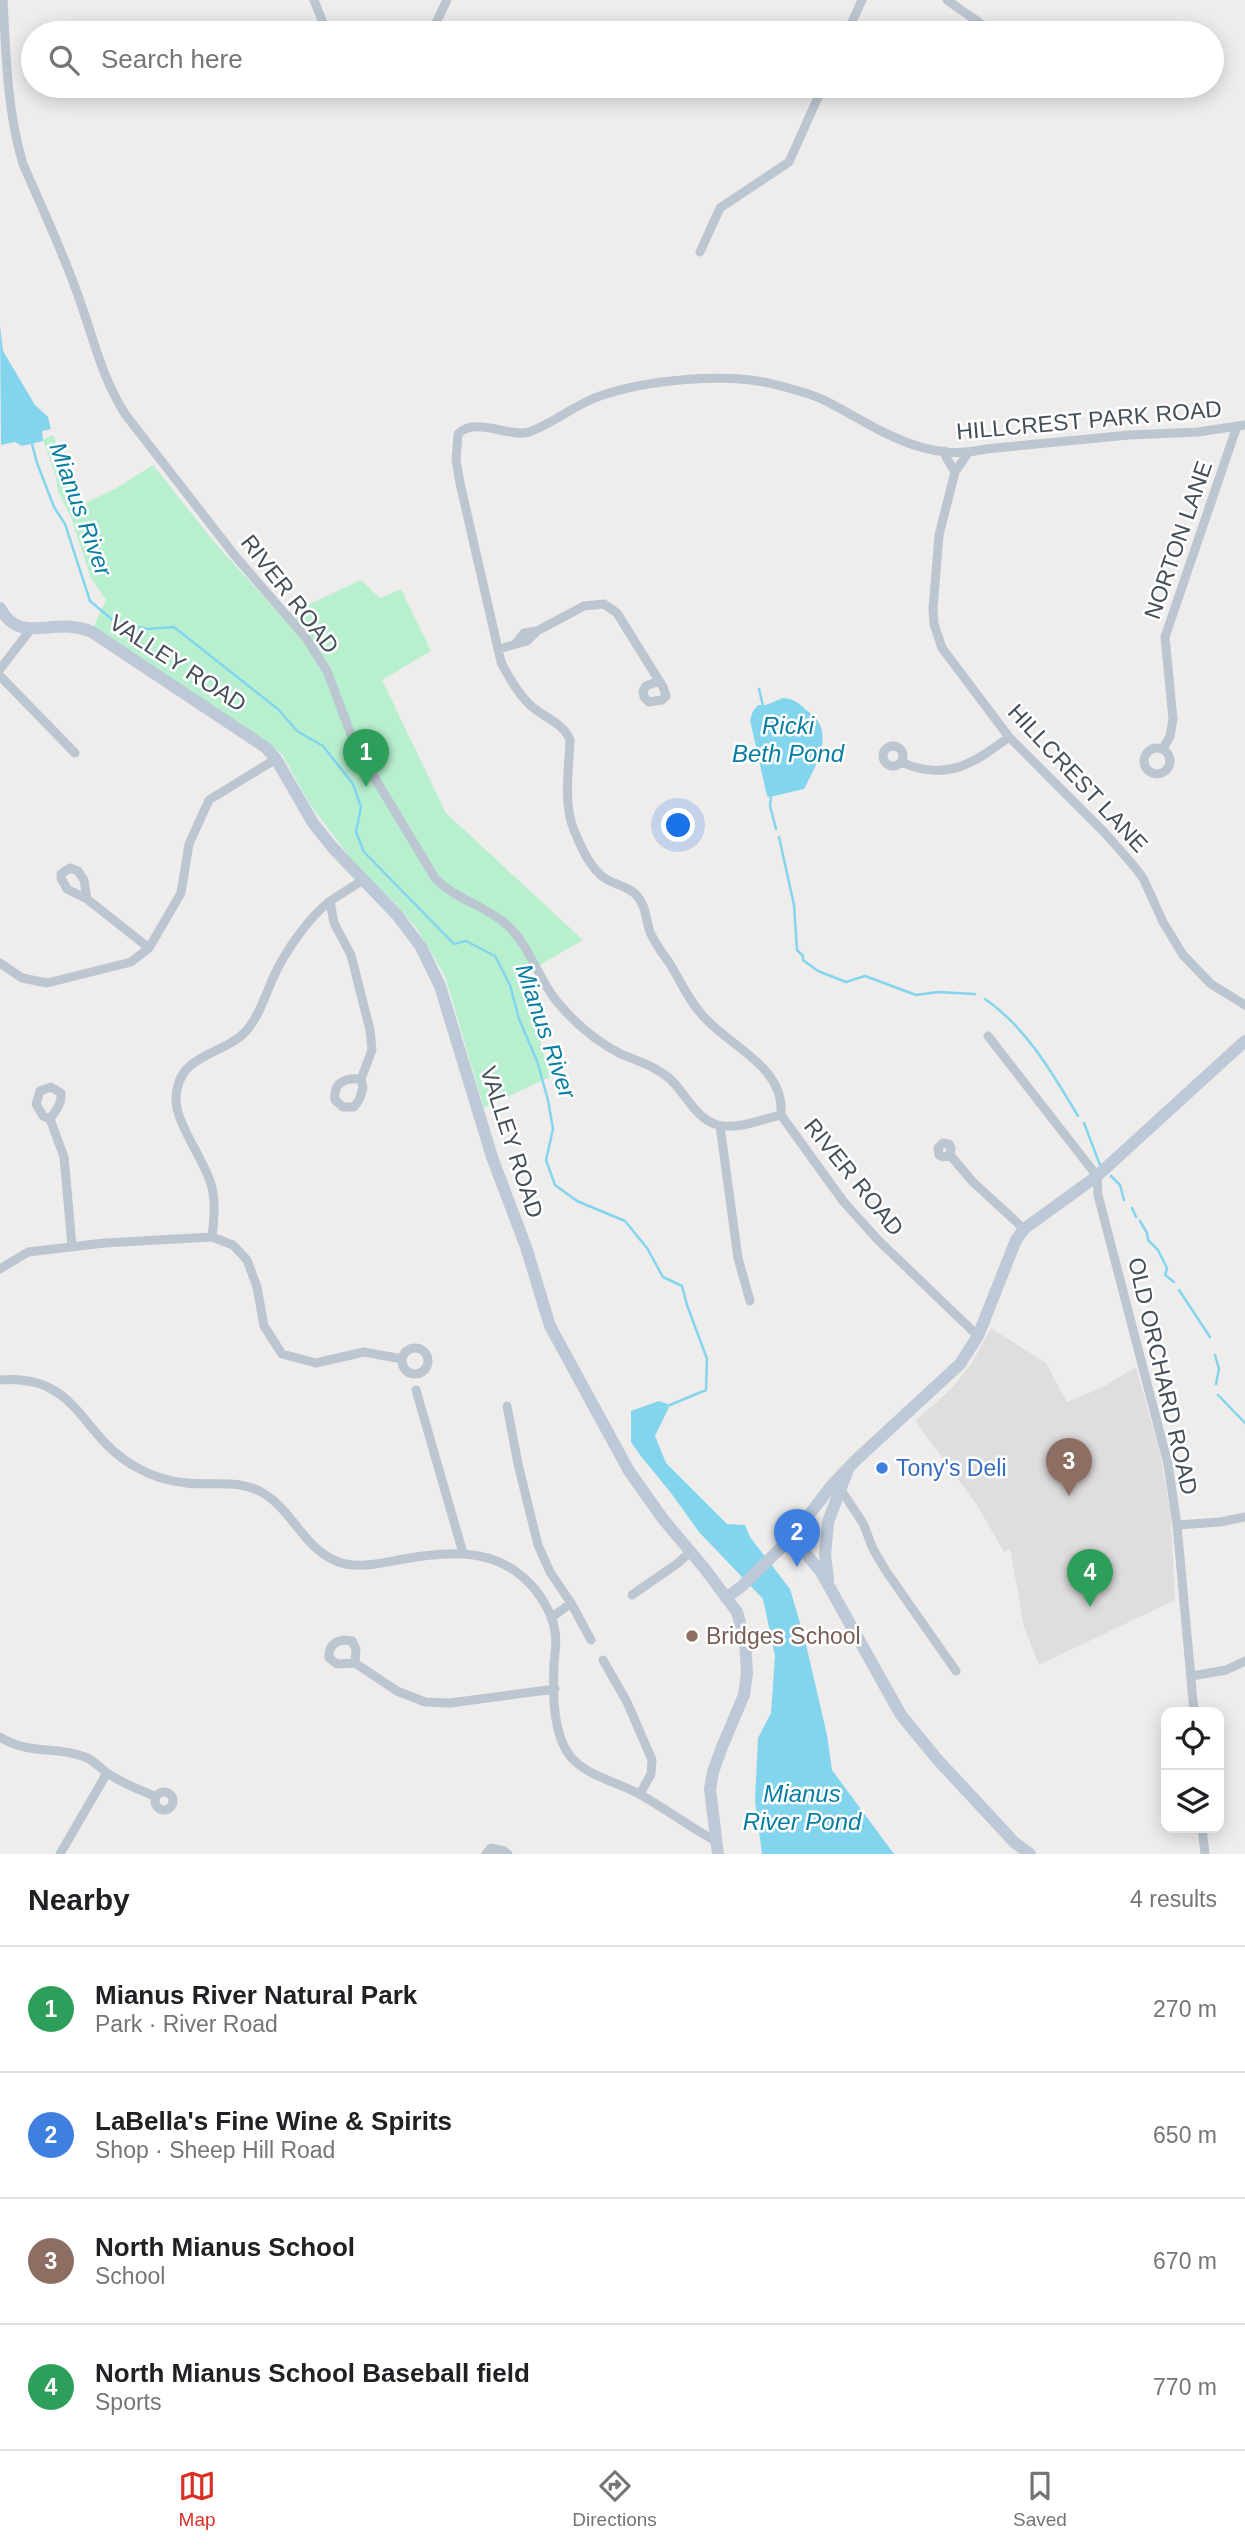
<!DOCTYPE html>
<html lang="en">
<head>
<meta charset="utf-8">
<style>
	:root { --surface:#fff; --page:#f2f2f2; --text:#202124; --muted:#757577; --line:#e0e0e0; --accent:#d93025 }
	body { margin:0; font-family:Arial,sans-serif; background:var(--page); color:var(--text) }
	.controls { position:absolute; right:21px; bottom:21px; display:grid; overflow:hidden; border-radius:14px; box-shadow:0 4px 18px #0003 }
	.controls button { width:63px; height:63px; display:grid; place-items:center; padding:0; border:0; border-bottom:2px solid var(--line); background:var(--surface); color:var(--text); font:35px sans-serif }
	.you { position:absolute; left:679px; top:826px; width:24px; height:24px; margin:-18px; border:5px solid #fff; border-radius:50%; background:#1a73e8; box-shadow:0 0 0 10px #1a73e833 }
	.badge { display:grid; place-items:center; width:46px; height:46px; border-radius:50%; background:var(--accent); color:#fff; font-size:23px; font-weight:700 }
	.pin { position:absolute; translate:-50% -58px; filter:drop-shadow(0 2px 4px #0008) }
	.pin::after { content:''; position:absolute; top:37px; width:24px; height:21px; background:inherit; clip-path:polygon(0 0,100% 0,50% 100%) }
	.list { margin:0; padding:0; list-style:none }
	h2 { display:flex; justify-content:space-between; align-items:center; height:91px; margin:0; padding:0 28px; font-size:30px }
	h2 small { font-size:23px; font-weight:400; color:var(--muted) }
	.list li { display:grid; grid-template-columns:46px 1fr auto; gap:21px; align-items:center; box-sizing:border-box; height:126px; padding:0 28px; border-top:2px solid var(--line) }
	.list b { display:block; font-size:26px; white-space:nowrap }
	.list p { margin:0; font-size:23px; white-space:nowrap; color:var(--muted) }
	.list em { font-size:23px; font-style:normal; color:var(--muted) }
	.icon { flex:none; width:38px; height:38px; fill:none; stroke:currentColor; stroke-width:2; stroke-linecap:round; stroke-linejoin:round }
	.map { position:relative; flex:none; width:1245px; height:1854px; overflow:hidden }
	.search { position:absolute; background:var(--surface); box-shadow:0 4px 18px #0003; left:21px; right:21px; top:21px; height:77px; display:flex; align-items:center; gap:18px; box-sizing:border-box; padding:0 24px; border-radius:38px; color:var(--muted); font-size:26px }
	.sheet { height:595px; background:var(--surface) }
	nav { display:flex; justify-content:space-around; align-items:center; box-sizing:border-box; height:98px; border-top:2px solid var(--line); background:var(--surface); font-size:19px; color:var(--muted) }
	nav a { display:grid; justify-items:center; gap:4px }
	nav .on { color:var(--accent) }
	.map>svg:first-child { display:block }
	.education { fill:#e0ddde }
	.green { fill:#b8f0cf }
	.water { fill:#83d5ee }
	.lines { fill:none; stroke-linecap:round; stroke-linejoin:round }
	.stream { stroke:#83d5ee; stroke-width:2.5 }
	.street { stroke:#bcc6d0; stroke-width:9 }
	.secondary { stroke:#bec9d7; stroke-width:12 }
	.shop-dot { fill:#3f7fe0; stroke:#fff; stroke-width:2.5 }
	.education-dot { fill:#8d6e63; stroke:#fff; stroke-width:2.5 }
	.labels { text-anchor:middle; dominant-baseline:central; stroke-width:5; stroke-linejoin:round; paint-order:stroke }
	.street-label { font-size:23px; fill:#444f5a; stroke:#fff }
	.shop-label { font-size:23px; fill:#366cbe; stroke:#fff; text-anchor:start }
	.education-label { font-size:23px; fill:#785e54; stroke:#fff; text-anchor:start }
	.water-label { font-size:24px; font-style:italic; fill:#087ea2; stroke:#fff }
</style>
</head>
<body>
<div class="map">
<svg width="1245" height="1854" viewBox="0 0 1245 1854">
	<rect width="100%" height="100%" fill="#efecec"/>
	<!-- education -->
	<path class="education" d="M991 1328 1046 1363 1067 1402 1101 1388 1136 1367 1159 1449 1166 1486 1171 1518 1175 1600 1039 1665 1024 1627 1010 1549 1004 1552 977 1505 915 1421 950 1390 971 1364Z"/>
	<!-- green -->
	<path class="green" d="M53 435 80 505 115 489 153 465 215 543 282 617 361 580 380 598 401 589 431 651 382 680 446 813 583 940 516 979 540 1040 550 1077 484 1108 445 976 417 929 394 902 361 872 309 803 282 754 249 730 93 628 106 600 91 578 72 520 58 491 56 476 43 440Z"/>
	<!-- water -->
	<path class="water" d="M0 325 3 351 35 405 48 417 51 429 42 431 43 441 22 446 15 442 1 445Z
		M783 698C794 699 798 702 806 710 810 713 816 717 818 721 831 742 813 771 804 789L770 797 767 796 750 720 753 711 758 705H766Z
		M659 1401 670 1405 655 1436 666 1463 727 1524 745 1525 750 1537 790 1589 805 1640 827 1735 832 1770 894 1854H762L755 1801 758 1738 771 1713 775 1656 763 1599 699 1532 671 1493 640 1455 631 1442V1411Z"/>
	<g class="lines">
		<!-- stream -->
		<path class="stream" d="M31 440 37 463 54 507 65 524 90 601 114 621 147 629 174 627 279 710 297 731 323 746 353 784 361 807 356 832 364 852 454 944 466 941 495 956 510 985 519 1019 537 1061 548 1100 553 1129 546 1160 555 1185 577 1201 625 1221 647 1248 663 1277 682 1286 687 1305 707 1359 706 1390 670 1405
			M759 689 763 706
			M771 796 770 806 776 829
			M779 837 794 905 797 950 803 956V960L818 971 846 982 865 976 916 995 938 992 975 994
			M985 999C1026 1027 1053 1074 1078 1116
			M1084 1123 1100 1165
			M1111 1176 1120 1185 1124 1200
			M1132 1208 1136 1217
			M1140 1221 1147 1233 1148 1240 1158 1250 1167 1268 1165 1275 1174 1282
			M1179 1290 1210 1337
			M1215 1355 1219 1369 1216 1384
			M1218 1395 1245 1423"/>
		<!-- street -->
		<path class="street" d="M3 0C6 55 7 111 23 164 43 210 65 256 81 304 95 344 102 377 125 414L236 557 306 638 327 671 355 745 435 878C455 899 484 905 506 924 530 945 538 980 559 1004 576 1024 597 1042 621 1054 637 1061 655 1066 669 1078 685 1092 695 1119 718 1125 737 1130 762 1119 781 1115
			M314 0 327 33
			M947 0 994 33
			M431 33 447 0
			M847 33 862 0
			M365 86 381 90 391 86
			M700 252 720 208 789 162 823 86
			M945 451 946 457 955 472
			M968 453 955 472 939 535 933 609 934 624 942 648 1009 737 1105 833 1133 865 1143 878 1163 922 1183 955 1211 984 1245 1005
			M516 643 524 633 537 631
			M499 649 527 641 537 631 584 606 604 604 617 613 663 687 666 696 662 700 649 702 644 697 643 691 646 686 659 681
			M0 669 31 629
			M0 676 75 753
			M883 756a10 10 0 1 1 20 0a10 10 0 1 1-20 0Z
			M1144 761a13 13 0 1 1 26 0a13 13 0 1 1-26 0Z
			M1163 749 1170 736 1173 719 1165 637 1237 426
			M901 762C946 782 973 764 1009 737
			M87 899 84 880 78 871 70 868 61 874V878L67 889 87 899 149 948
			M0 963 22 978 47 983 131 962 149 948 181 893 189 844 209 800 276 759
			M988 1036 1097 1176 1098 1195 1168 1464 1177 1525 1194 1712
			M361 1079C345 1078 333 1082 335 1100L343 1107H354L359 1100 363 1088 361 1079 372 1050 370 1030 351 955 334 923 330 901 363 880
			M781 1115C785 1067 732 1048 705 1018 690 1003 681 982 670 964 663 954 655 944 650 932 646 921 646 906 638 897 631 887 616 885 606 879 590 869 581 847 574 830 563 804 569 768 570 740 563 722 542 717 529 704 517 692 508 676 501 662L460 483 456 460 458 434C475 416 509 438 529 432 555 423 575 404 600 396 646 380 726 372 773 384 789 388 809 393 824 400 877 427 923 464 986 449L1129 435 1198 432 1245 425
			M781 1115 843 1201 878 1240 978 1336
			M50 1119C56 1110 62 1104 61 1093L51 1087 40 1091 36 1104 43 1116 50 1119 64 1157 72 1246
			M720 1126 738 1258 750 1301
			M950 1155 951 1148 949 1144 943 1143 938 1148 939 1155 943 1157 950 1155 972 1181 1024 1229
			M212 1237C214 1220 216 1200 211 1184 204 1160 176 1123 176 1100 176 1052 225 1056 247 1030 260 1014 265 996 273 978 284 953 309 917 330 901
			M0 1269 28 1252 104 1243 212 1237 233 1245 247 1260 257 1287 264 1326 282 1354 316 1363 364 1352 402 1359
			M402 1361a13 13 0 1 1 26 0a13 13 0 1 1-26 0Z
			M0 1380C80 1374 79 1436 136 1467 151 1476 168 1481 186 1483 212 1486 240 1479 263 1493 292 1510 304 1548 336 1561 355 1569 378 1564 398 1560 441 1552 489 1546 524 1578 538 1590 553 1613 555 1632 557 1642 555 1653 554 1663 553 1692 552 1732 570 1756 586 1776 618 1782 639 1794 665 1808 689 1827 716 1841
			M416 1390 463 1553
			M507 1406 518 1464 538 1545 550 1572 571 1603 591 1640
			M841 1490 863 1523 873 1549 886 1571 956 1671
			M1177 1525 1220 1522 1245 1517
			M632 1595 678 1563 691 1551
			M551 1618 571 1603
			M603 1660 627 1702 652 1760 651 1774 640 1794
			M355 1663 356 1649 352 1641C338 1638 328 1644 329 1658L337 1664 355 1663 397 1691 425 1702 450 1703 555 1689
			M1192 1676 1226 1670 1245 1661
			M0 1737C31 1756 54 1745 85 1757 95 1761 99 1767 107 1773 121 1783 141 1790 156 1797
			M155 1801a9 9 0 1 1 18 0a9 9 0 1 1-18 0Z
			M1202 1828 1205 1854
			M60 1854 107 1773
			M486 1854 491 1848 504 1851 508 1854"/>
		<!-- secondary -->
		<path class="secondary" d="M0 608C21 647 55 615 92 632L265 747 276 759 313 823 333 848 397 915 421 947 440 986 492 1157 526 1247 550 1326 629 1471 663 1519 705 1569 737 1612 745 1640 747 1673 744 1695 722 1747 713 1772 710 1789 718 1854
			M792 1537 821 1572 901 1715 937 1759 1014 1842 1030 1854
			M828 1579 825 1555 828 1522 847 1472
			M726 1598 742 1586 792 1537 832 1485 856 1460 960 1364 978 1336 1016 1240 1024 1229 1097 1176 1245 1041"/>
	</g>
	<!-- markers -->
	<circle class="shop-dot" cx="882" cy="1468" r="7"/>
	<circle class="education-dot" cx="692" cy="1636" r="7"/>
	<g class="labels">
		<!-- street labels -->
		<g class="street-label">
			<text transform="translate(1089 420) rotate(-5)">HILLCREST PARK ROAD</text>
			<text transform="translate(1178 540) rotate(-71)">NORTON LANE</text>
			<text transform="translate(290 594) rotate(52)">RIVER ROAD</text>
			<text transform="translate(178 663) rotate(33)">VALLEY ROAD</text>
			<text transform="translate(1078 778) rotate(47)">HILLCREST LANE</text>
			<text transform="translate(512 1142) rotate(72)">VALLEY ROAD</text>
			<text transform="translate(854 1177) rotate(51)">RIVER ROAD</text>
			<text transform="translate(1163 1376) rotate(77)">OLD ORCHARD ROAD</text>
		</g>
		<!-- shop labels -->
		<g class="shop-label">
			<text x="896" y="1468">Tony's Deli</text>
		</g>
		<!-- education labels -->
		<g class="education-label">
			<text x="706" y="1636">Bridges School</text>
		</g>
		<!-- water labels -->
		<g class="water-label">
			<text transform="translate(81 509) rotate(70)">Mianus River</text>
			<text x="788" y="725">Ricki<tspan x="788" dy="28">Beth Pond</tspan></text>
			<text transform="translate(546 1031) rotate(71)">Mianus River</text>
			<text x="802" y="1793">Mianus<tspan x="802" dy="28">River Pond</tspan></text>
		</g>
	</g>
</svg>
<div class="controls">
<button><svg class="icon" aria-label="locate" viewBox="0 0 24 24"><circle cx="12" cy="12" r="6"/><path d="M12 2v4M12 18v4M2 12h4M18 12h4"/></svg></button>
<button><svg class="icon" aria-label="layers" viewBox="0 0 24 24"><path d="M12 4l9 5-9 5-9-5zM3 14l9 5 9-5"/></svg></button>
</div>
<div class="you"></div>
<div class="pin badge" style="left:366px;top:787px;background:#2e9e5b">1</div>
<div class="pin badge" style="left:797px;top:1567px;background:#3f7fe0">2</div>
<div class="pin badge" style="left:1069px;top:1496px;background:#8d6e63">3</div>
<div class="pin badge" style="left:1090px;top:1607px;background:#2e9e5b">4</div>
<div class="search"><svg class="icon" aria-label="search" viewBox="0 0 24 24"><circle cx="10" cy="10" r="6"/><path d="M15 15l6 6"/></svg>Search here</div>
</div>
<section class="sheet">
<h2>Nearby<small>4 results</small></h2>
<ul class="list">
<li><span class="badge" style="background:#2e9e5b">1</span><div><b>Mianus River Natural Park</b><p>Park · River Road</p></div><em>270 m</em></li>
<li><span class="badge" style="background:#3f7fe0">2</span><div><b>LaBella's Fine Wine &amp; Spirits</b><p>Shop · Sheep Hill Road</p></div><em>650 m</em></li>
<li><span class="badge" style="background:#8d6e63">3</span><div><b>North Mianus School</b><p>School</p></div><em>670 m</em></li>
<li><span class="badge" style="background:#2e9e5b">4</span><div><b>North Mianus School Baseball field</b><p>Sports</p></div><em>770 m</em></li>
</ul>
</section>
<nav>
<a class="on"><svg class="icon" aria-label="map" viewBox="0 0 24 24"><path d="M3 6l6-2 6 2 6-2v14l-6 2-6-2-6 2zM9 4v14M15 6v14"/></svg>Map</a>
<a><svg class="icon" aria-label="directions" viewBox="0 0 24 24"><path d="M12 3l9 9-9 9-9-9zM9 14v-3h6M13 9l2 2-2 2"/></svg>Directions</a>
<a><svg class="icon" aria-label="saved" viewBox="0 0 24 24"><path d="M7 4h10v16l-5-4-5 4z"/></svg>Saved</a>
</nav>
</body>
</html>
